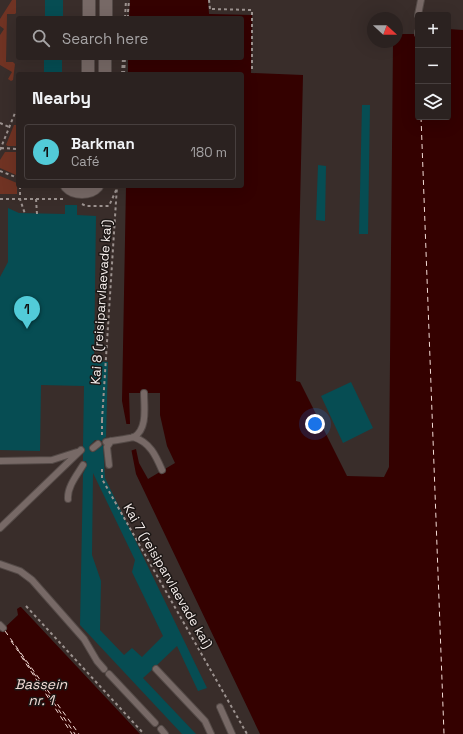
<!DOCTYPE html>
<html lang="en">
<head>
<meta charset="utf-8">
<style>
	:root { --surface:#2b2220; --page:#332a29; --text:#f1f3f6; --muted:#a6a4a5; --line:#473f3e; --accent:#52cbd8 }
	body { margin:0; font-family:"Space Grotesk",sans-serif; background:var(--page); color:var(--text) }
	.controls { position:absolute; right:12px; top:12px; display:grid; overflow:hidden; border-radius:4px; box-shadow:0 4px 16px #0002 }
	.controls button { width:36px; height:36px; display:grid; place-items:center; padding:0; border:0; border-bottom:1px solid var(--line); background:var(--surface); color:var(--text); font:20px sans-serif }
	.compass { position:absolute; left:367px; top:12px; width:36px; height:36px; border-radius:50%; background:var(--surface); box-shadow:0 4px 16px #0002; rotate:111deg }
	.you { position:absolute; left:315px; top:424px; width:14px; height:14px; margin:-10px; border:3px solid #fff; border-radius:50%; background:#1a73e8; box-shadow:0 0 0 6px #1a73e833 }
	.badge { display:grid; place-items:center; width:26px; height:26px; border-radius:50%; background:var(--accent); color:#111; font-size:13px; font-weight:700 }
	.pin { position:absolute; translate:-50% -33px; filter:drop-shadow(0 1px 2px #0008) }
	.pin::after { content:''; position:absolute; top:21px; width:14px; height:12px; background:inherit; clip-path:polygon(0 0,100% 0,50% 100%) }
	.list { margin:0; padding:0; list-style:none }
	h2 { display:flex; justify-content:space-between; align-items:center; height:52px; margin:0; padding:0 16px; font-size:17px }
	h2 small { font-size:13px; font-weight:400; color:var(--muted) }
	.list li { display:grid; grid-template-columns:26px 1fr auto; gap:12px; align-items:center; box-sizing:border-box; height:56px; margin:0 8px 8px; padding:0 8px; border:1px solid var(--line); border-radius:4px }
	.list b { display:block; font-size:15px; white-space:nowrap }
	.list p { margin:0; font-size:13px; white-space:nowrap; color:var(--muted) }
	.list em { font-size:13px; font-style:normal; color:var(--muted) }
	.icon { flex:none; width:22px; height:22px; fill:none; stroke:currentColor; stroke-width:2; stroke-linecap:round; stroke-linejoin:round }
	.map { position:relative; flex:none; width:463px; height:734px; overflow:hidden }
	.search { position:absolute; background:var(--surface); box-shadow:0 4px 16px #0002; left:16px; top:16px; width:228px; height:44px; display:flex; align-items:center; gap:10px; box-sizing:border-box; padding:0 14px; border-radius:4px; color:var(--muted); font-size:15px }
	.panel { position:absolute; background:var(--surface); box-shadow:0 4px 16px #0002; left:16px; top:72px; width:228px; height:116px; border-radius:4px }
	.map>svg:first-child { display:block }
	.green { fill:#703323 }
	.water { fill:#340100 }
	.pier { fill:#392d2a }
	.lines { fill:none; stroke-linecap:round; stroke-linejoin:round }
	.ferry { stroke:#f3dcd6; stroke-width:1; stroke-dasharray:5 4; stroke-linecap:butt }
	.building { fill:#064d53; fill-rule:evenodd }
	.lane-casing { stroke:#544a47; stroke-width:8 }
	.street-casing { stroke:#544a47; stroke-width:14 }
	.path { stroke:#9c928f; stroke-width:2; stroke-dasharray:3 3; stroke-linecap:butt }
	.lane { stroke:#776966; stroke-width:6 }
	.street { stroke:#776966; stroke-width:12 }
	.labels { text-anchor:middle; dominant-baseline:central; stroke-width:3; stroke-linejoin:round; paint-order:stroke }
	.street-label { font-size:13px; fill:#f9f1ef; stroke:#1c1715 }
	.water-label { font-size:14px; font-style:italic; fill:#f3dcd6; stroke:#1c1715 }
</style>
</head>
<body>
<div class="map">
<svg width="463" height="734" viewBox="0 0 463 734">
	<rect width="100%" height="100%" fill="#392d2a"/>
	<!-- green -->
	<path class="green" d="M12 0H16V13L15 14H7L6 62H13L15 64 13 80 11 81 8 79 12 72 0 65V35L4 29 0 26V19Z
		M14 125H18V146H8L6 145Z
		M5 152H18V174L16 175 0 168V160Z
		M0 176 17 183V194H0Z"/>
	<!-- water -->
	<path class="water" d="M130 0H208L209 14 252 15 251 73 303 75 296 381 300 382 347 476 384 477 389 467 393 42H397V29L398 34H418V117H448V29L463 30V734H260L136 474 122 401 126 186H242V74H128V58H242V18H129Z
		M20 607H21L140 734H0V632L18 615 17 609Z"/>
	<!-- pier -->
	<path class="pier" d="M129 393H160V415L167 446 175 463 148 479 139 463 136 449 130 451 124 424H130Z"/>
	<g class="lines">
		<!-- ferry -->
		<path class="ferry" d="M421 117 444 734
			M5 631 79 734
			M11 641 18 651
			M18 650 75 734
			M21 656 72 734"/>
	</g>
	<!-- building -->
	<path class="building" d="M45 0H63V18H45Z
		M44 58H62V74H44Z
		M362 105H370L368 234H359Z
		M318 165 326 166 325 221 316 220Z
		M65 205H77V215L96 216 94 361 108 362 106 437 103 439 102 441 99 440H95L90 445 89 449 91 452H94L103 445 105 478 207 688 198 691 177 646 157 665 153 666 152 670 143 678 196 734H182L80 625 83 474 87 465 86 461H83V454L85 449 83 446 84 386 41 385 40 451 0 450V277L8 262V208L19 213 65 214ZM93 473 135 560 132 572 163 636 142 657 132 648 124 655 100 630 101 581 92 555Z
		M351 382 373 428 343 443 321 396Z"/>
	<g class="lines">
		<defs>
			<path id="lane" d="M418 15 421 0
				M418 34V32
				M133 437C150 442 156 456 162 470
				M106 442C111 441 131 438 134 437 148 429 144 406 144 393
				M93 448 98 444
				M0 461 52 460 77 452
				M109 465 107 447 111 441
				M68 499C67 487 77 475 83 465
				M0 528 81 450
				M0 564 20 571 32 580 84 639 97 661 104 669
				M0 625 3 628
				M156 669 205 721 211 734
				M109 674 155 723
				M220 707 232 734
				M161 729 165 734"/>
			<path id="street" d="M89 18V0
				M106 18V0
				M88 74V58
				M105 74V58
				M67 186C74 194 90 194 97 186"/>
		</defs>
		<!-- lane casing -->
		<use href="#lane" class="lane-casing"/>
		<!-- street casing -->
		<use href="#street" class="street-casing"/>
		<!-- path -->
		<path class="path" d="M209 0 210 9
			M212 9 252 10V69
			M128 12 129 0
			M125 18 126 0
			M128 18V12
			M122 74 123 58
			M124 74 125 58
			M0 123 9 127
			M1 148 18 149
			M0 150 15 113
			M0 171 18 178
			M20 186V199L25 214
			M0 199H65
			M36 199 37 214
			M82 204 86 206H109L118 186
			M102 420 117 186
			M102 435V420
			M102 469V479L247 734
			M26 606 144 734"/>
		<!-- lane -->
		<use href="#lane" class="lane"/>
		<!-- street -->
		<use href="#street" class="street"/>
	</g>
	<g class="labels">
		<!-- street labels -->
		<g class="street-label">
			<text transform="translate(101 302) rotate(-86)">Kai 8 (reisiparvlaevade kai)</text>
			<text transform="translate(168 576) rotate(60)">Kai 7 (reisiparvlaevade kai)</text>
		</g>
		<!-- water labels -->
		<g class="water-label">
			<text x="41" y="684">Bassein<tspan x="41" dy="16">nr. 1</tspan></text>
		</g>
	</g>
</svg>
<div class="controls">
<button>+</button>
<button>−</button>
<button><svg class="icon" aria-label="layers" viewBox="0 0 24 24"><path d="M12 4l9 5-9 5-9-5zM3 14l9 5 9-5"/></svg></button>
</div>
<svg class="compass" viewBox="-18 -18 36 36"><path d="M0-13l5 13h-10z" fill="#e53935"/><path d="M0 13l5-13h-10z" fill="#a6a4a5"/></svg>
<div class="you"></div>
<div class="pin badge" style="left:27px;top:329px">1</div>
<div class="search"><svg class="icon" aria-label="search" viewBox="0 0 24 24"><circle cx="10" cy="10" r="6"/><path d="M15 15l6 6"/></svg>Search here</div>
<section class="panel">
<h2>Nearby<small></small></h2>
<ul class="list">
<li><span class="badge">1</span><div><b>Barkman</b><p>Café</p></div><em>180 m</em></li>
</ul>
</section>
</div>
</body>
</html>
